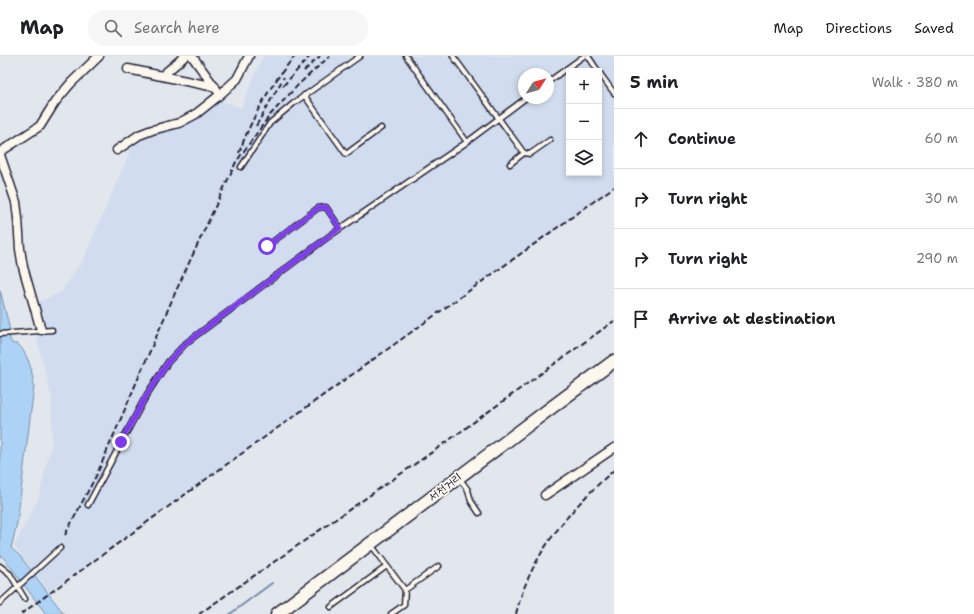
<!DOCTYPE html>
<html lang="en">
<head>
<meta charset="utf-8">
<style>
	:root { --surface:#fff; --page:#f6f6f6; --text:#202124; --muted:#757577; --line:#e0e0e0 }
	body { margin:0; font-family:"Shantell Sans","Poor Story",sans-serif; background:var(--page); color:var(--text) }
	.controls { position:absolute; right:12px; top:12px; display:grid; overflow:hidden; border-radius:0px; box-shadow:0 2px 6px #0003 }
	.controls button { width:36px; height:36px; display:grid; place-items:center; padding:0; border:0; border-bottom:1px solid var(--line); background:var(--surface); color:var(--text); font:20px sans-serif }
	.compass { position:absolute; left:518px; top:12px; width:36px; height:36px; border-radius:50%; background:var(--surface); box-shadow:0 2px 6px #0003; rotate:54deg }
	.stop { position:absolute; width:12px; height:12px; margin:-9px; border:3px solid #7c3aed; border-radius:50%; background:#fff }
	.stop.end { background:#7c3aed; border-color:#fff; box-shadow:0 1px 4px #0008 }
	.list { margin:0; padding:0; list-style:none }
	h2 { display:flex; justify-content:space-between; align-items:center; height:52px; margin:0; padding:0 16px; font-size:17px }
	h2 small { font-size:13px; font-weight:400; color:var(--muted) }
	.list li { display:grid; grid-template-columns:26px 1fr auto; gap:12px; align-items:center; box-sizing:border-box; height:60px; padding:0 16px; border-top:1px solid var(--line) }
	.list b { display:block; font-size:15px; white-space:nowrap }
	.list em { font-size:13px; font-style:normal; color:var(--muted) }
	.icon { flex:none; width:22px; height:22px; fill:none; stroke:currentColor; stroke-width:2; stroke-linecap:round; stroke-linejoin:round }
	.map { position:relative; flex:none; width:614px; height:558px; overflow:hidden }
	header { display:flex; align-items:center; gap:24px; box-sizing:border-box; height:56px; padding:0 20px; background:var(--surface); border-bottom:1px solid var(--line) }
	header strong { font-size:19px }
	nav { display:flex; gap:22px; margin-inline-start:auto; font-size:14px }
	.search { width:280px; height:36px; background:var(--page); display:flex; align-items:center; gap:10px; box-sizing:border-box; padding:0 14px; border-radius:22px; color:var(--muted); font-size:15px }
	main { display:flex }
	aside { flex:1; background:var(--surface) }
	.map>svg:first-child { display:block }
	.built { fill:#d1dcee; fill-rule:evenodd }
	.water { fill:#acd3f5; stroke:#758cab }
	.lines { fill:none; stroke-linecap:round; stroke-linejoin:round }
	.stream { stroke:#758cab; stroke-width:2 }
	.service-casing { stroke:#22223b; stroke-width:7 }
	.minor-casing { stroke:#22223b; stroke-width:11 }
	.primary-casing { stroke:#22223b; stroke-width:15 }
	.service { stroke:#fbf7ec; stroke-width:4 }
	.minor { stroke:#fbf7ec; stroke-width:8 }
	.primary { stroke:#fbf7ec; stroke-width:12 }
	.rail { stroke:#22223b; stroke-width:2; stroke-dasharray:6 3; stroke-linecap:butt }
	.route { stroke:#7c3aed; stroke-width:5 }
	.labels { text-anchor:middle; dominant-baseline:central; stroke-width:3.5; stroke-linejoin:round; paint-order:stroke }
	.street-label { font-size:12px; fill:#22223b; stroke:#fbf7ec }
</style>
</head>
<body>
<header>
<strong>Map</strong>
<div class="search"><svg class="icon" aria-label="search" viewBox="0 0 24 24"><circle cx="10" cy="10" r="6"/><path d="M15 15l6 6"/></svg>Search here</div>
<nav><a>Map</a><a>Directions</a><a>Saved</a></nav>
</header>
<main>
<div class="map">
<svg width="614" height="558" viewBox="0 0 614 558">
	<rect width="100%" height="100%" fill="#e2e7ed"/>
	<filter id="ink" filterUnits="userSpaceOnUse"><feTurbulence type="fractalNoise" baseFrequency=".025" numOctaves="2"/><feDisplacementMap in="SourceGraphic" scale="8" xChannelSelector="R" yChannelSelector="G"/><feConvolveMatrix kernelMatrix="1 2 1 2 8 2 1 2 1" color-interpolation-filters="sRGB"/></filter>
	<g filter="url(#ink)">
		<!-- built -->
		<path class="built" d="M263 0H614V131L49 535 14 490 39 441 52 385 51 339 29 250 61 236 83 204 135 84 187 67 217 43 241 52ZM569 15H599V117H569ZM524 18H548V42H524Z"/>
		<!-- water -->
		<path class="water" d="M0 234 9 270 10 284 13 288H18C29 300 32 314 34 330L17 467 11 492 20 500 64 558H46L3 501 0 500Z"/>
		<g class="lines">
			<!-- stream -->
			<path class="stream" d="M230 558 272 527"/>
			<defs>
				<path id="service" d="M406 0 467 86
					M453 0 524 97
					M588 0 598 15
					M599 16 614 37
					M548 26 584 0
					M304 39 346 98 381 72
					M510 108 524 97 530 98 550 84
					M241 111 270 67 294 47 360 0
					M267 190 318 152 326 151 340 172
					M0 278 52 274
					M460 423 468 434 471 445 479 457
					M88 449 146 340 168 306 186 287 328 181 467 86 526 42
					M372 490 405 534 404 549 391 558
					M0 510 10 518 25 543
					M405 534 439 510
					M0 547 60 492
					M331 551 387 510"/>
				<path id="minor" d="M192 0 216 33
					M128 13 215 31
					M162 20 185 0
					M117 94 139 79 152 74 179 67 196 58 216 42 237 23 249 0
					M0 96 40 70 55 46 71 27 99 0
					M0 99 16 146 18 163 20 193 23 211 41 274
					M545 439 614 392"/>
				<path id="primary" d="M277 558 544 357 614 305"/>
			</defs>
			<!-- service casing -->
			<use href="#service" class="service-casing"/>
			<!-- minor casing -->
			<use href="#minor" class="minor-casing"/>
			<!-- primary casing -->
			<use href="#primary" class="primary-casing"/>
			<!-- service -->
			<use href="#service" class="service"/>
			<!-- minor -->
			<use href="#minor" class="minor"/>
			<!-- primary -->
			<use href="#primary" class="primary"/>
			<!-- rail -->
			<path class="rail" d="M304 15 320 0
				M283 30 310 0
				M256 70 284 21
				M239 97C252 61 270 29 295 0
				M65 479 97 418 175 237 236 106 270 59 299 28 330 0
				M21 558 216 416 614 131
				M199 558 438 392 614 265
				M516 558C530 499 570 453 614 414"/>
		</g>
	</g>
	<g class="lines" filter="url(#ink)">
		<!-- route -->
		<path class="route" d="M121 386 146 340 168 306 186 287 340 172 326 151 318 152 267 190"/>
	</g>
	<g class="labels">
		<!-- street labels -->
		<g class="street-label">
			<text transform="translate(445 431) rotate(-37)">서천거리</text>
		</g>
	</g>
</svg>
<div class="controls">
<button>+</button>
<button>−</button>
<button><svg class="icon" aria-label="layers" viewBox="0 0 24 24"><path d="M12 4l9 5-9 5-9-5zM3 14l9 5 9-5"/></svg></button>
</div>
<svg class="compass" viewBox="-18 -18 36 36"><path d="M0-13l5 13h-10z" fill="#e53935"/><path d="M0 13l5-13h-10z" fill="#757577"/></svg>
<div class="stop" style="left:267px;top:190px"></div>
<div class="stop end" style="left:121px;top:386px"></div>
</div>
<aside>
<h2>5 min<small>Walk · 380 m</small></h2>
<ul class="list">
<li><svg class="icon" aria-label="ahead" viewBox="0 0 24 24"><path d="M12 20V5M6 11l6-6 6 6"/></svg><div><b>Continue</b></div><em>60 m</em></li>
<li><svg class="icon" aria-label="right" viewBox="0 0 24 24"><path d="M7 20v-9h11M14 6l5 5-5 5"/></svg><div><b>Turn right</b></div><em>30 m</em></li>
<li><svg class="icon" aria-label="right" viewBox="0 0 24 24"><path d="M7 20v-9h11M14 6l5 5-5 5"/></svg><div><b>Turn right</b></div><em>290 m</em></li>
<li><svg class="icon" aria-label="arrive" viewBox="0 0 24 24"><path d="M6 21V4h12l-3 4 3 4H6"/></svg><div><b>Arrive at destination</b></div></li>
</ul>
</aside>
</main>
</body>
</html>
